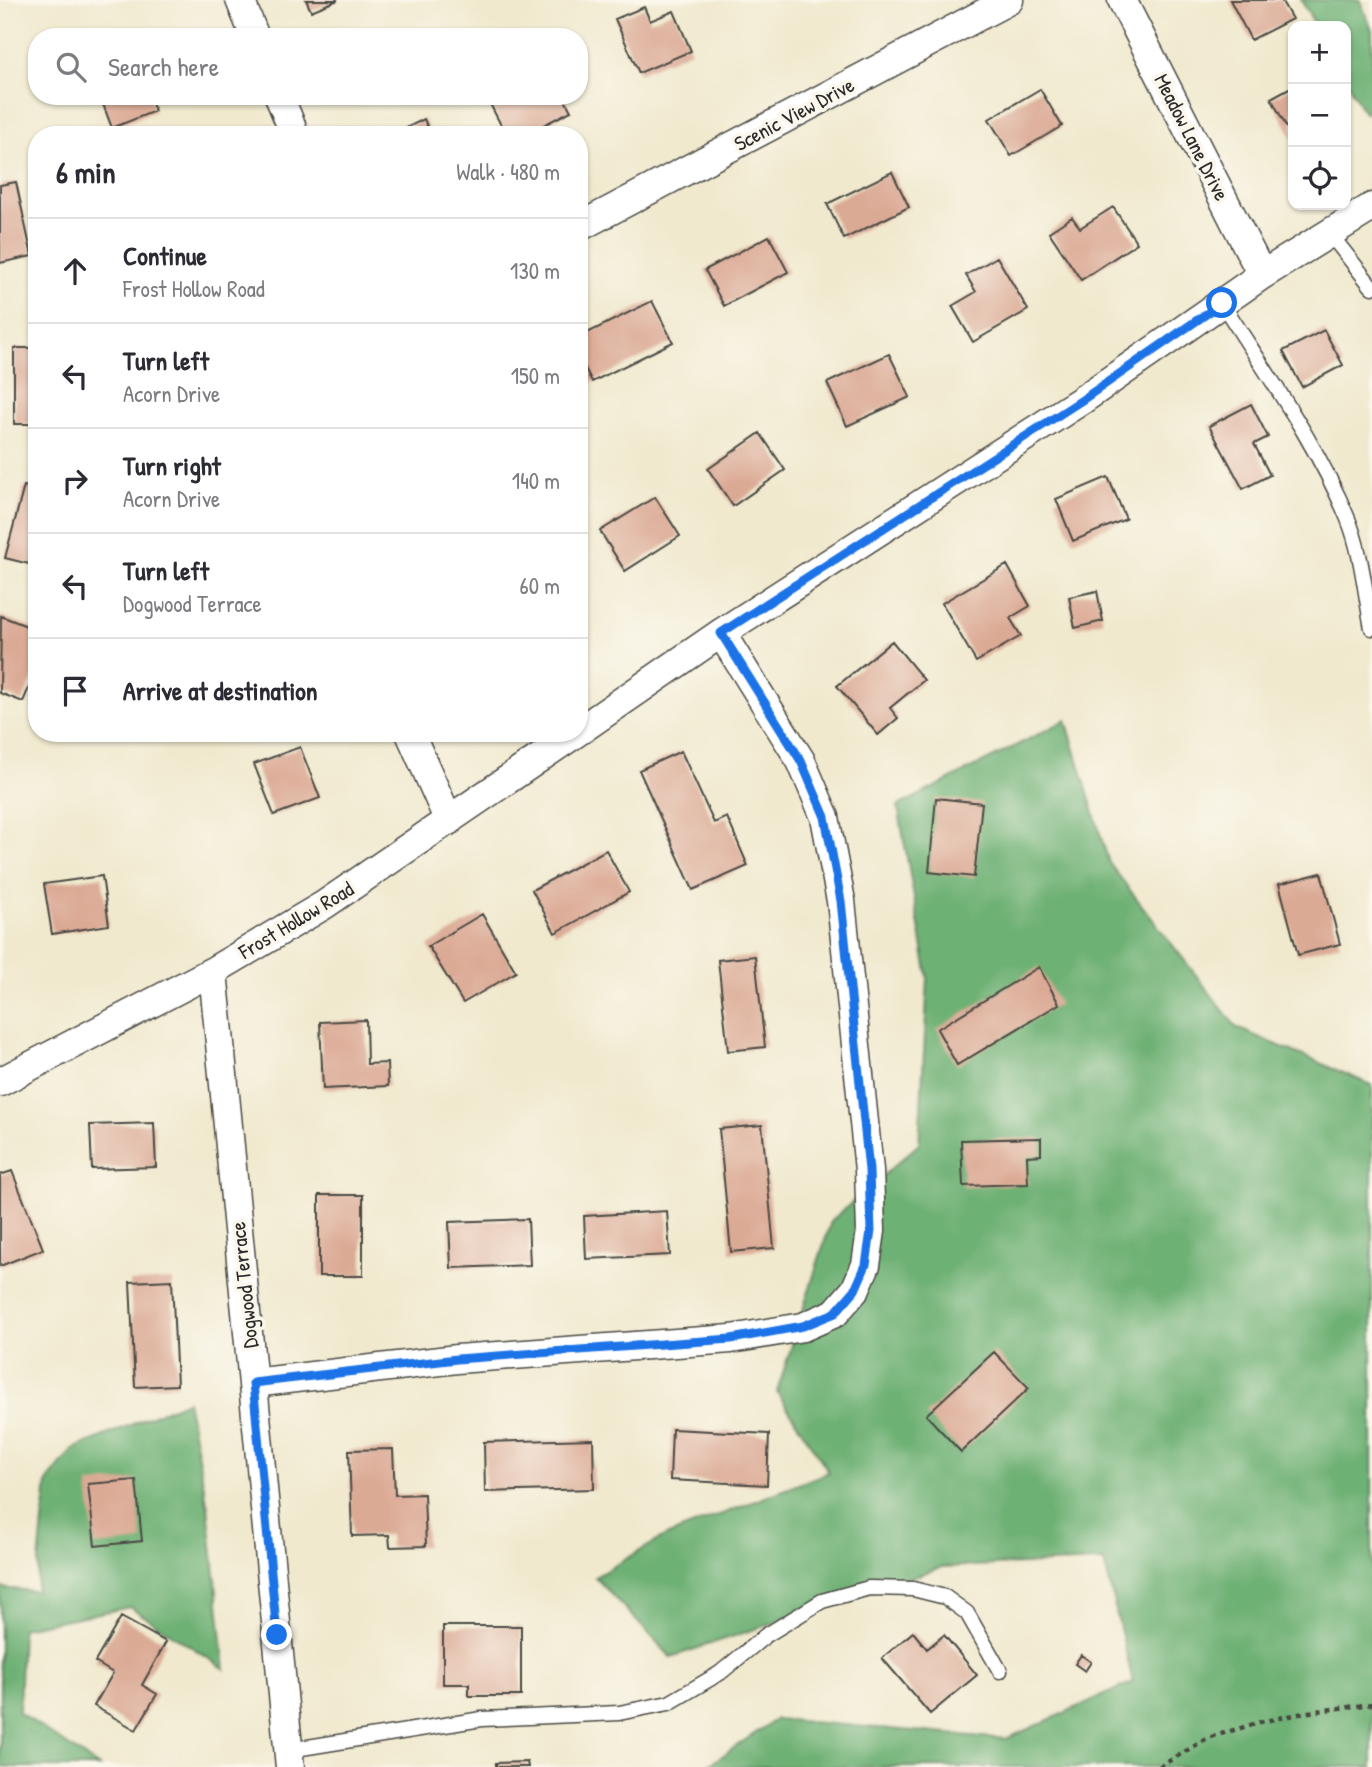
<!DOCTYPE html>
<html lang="en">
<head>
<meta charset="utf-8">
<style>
	:root { --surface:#fff; --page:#f7f7f7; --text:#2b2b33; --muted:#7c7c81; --line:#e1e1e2 }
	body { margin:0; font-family:"Patrick Hand",sans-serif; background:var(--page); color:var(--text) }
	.controls { position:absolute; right:21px; top:21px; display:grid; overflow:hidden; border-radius:14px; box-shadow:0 2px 5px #0004 }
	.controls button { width:63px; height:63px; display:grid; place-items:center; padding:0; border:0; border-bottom:2px solid var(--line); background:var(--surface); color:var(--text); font:35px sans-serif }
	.stop { position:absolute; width:21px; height:21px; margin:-16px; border:5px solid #1a73e8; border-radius:50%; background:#fff }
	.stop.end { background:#1a73e8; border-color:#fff; box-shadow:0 2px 7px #0008 }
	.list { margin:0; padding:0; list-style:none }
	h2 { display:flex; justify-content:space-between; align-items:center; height:91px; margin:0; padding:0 28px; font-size:30px }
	h2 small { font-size:23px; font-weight:400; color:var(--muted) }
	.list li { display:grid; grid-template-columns:46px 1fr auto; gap:21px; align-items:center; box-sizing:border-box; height:105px; padding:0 28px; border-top:2px solid var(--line) }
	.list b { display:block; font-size:26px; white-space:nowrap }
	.list p { margin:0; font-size:23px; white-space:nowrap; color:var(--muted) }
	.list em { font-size:23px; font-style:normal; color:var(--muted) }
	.icon { flex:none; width:38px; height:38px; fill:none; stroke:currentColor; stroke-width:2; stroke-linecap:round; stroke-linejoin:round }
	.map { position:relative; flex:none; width:1372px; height:1767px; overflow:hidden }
	.search { position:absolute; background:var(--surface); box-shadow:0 2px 5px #0004; left:28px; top:28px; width:560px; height:77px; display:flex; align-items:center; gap:18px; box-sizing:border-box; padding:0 24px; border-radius:28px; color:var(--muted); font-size:26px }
	.panel { position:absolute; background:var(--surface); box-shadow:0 2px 5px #0004; left:28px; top:126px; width:560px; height:616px; border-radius:28px }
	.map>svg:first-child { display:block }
	.forest { fill:#6eb174; stroke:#4c6e50; stroke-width:2 }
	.building { fill:#dbaa95 }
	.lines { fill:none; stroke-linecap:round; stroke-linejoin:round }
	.lane-casing { stroke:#494843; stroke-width:17 }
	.street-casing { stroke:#494843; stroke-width:31 }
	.path { stroke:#494843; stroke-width:4.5; stroke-dasharray:5 5; stroke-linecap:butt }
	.lane { stroke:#fff; stroke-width:14 }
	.street { stroke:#fff; stroke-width:28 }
	.route { stroke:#1a73e8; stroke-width:9 }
	.labels { text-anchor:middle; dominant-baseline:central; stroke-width:7; stroke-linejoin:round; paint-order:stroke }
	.street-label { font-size:21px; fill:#2b2b2b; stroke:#fbf7ec }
</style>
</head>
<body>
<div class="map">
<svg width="1372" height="1767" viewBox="0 0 1372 1767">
	<rect width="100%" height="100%" fill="#fbf7ec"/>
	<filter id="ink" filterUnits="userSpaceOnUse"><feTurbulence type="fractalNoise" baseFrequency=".0143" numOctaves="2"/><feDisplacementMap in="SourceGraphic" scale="14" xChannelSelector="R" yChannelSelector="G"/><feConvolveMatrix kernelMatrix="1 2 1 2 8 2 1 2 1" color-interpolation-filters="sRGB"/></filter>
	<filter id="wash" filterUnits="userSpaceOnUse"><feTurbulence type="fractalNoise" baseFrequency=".00686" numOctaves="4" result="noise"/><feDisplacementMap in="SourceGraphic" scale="28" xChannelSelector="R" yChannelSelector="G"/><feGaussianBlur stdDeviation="1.57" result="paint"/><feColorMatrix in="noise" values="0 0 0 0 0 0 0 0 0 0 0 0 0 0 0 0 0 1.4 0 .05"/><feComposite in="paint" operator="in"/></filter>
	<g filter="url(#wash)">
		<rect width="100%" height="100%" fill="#f0e9ce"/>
		<!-- forest -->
		<path class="forest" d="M1301 0H1360L1372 30V111L1364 113 1346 80V26H1316Z
			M1066 720 1109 863 1237 1028 1372 1085V1767H706L776 1719 1006 1739 1133 1682 1104 1561 942 1567 671 1657 595 1577 666 1536 829 1472 777 1392 831 1221 919 1144 928 978 898 806Z
			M187 1401 208 1507 225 1669 130 1607 22 1628 19 1712 99 1767H0V1588L36 1591 47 1482 73 1449Z"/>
		<g id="blocks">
			<!-- building -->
			<path class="building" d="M306 0H338L311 11Z
				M1230 0H1281L1292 19 1251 40Z
				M644 7 650 21 674 11 691 51 639 73 615 19Z
				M1293 86V139L1271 98Z
				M1040 89 1062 126 1011 156 989 119Z
				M100 96H149L155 111 112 128Z
				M486 96H563L571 111 524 135H506Z
				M424 119 431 135H392Z
				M892 172 909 207 844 239 827 204Z
				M16 182 32 256 0 263V185Z
				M1113 207 1137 243 1081 280 1049 232 1072 217 1080 228Z
				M769 236 788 272 724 306 705 270Z
				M997 257 1028 310 973 342 952 306 976 292 966 275Z
				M652 301 673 342 592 382 579 356V337Z
				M1324 330 1343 365 1302 387 1283 351Z
				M14 348H37V424H14Z
				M889 354 910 397 847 426 827 383Z
				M1251 404 1268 437 1254 444 1270 475 1243 489 1209 426Z
				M760 433 785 470 733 506 708 469Z
				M1108 477 1126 519 1073 541 1056 499Z
				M24 486 37 489V566L5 558Z
				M655 497 680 536 625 571 600 531Z
				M1007 565 1030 606 1010 618 1021 636 976 662 942 603Z
				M1097 591 1103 621 1075 628 1069 597Z
				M1 616 37 630V668L23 702 0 693Z
				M892 641 924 680 890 708 898 718 878 735 837 686Z
				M300 747 320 798 274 815 254 764Z
				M681 751 714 823 727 817 748 866 693 890 639 770Z
				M936 798 982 803 974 877 929 872Z
				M606 850 629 892 555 933 532 890Z
				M1321 873 1340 944 1298 955 1279 884Z
				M102 876 109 925 52 934 44 884Z
				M482 914 516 972 463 1003 428 946Z
				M755 956 765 1047 728 1051 718 960Z
				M1039 967 1059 1004 957 1065 937 1029Z
				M366 1020 367 1064 387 1063 388 1086 323 1089 320 1022Z
				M154 1123 156 1167 92 1169 90 1125Z
				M762 1125 774 1248 731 1252 719 1129Z
				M1041 1138V1155L1027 1156 1028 1184 963 1186 961 1140Z
				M12 1171 43 1249 0 1266V1175Z
				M319 1195H363V1276H319Z
				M667 1211 670 1255 586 1259 584 1216Z
				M528 1219 530 1265 451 1268 449 1222Z
				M172 1280 177 1385 135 1387 130 1282Z
				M994 1352 1029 1388 961 1452 926 1415Z
				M672 1429 769 1434 767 1485 670 1480Z
				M593 1439 594 1489 485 1492 484 1442Z
				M393 1449 395 1495 424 1494 426 1546 390 1547 389 1535 352 1536 349 1450Z
				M136 1480 142 1541 95 1546 88 1484Z
				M121 1617 166 1642 142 1685 157 1694 136 1730 94 1706 113 1673 95 1662Z
				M443 1626H521V1696H469V1684H443Z
				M913 1632 927 1649 944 1635 977 1675 930 1714 882 1658Z
				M1081 1655 1091 1662 1085 1671 1075 1664Z
				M527 1762 528 1767H496V1763Z"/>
		</g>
	</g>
	<g filter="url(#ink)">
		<use href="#blocks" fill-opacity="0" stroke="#494843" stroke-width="2"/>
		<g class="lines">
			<defs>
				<path id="lane" d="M1330 234 1372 287
					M1222 303C1266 373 1316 442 1348 519 1362 553 1365 593 1372 628
					M289 1750 482 1719 619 1713 669 1703 720 1673 765 1636 822 1601 869 1588 913 1589 945 1597 967 1613 1000 1671"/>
				<path id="street" d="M240 0 255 37
					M1122 0 1262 275
					M279 96 295 135
					M579 227 1009 0
					M579 731 721 633 1082 400 1262 275 1372 207
					M410 733 449 821
					M213 971 290 1767
					M0 1082 213 971 324 905 576 733
					M253 1383 457 1359 731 1339 803 1327 835 1313 855 1290 866 1265 871 1231 869 1170 841 901 825 817 801 761 721 633"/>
			</defs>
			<!-- lane casing -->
			<use href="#lane" class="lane-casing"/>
			<!-- street casing -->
			<use href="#street" class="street-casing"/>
			<!-- path -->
			<path class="path" d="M1159 1767 1208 1738 1260 1722 1309 1712 1372 1704"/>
			<!-- lane -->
			<use href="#lane" class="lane"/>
			<!-- street -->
			<use href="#street" class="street"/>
		</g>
	</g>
	<g class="lines" filter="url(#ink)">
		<!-- route -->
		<path class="route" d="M277 1635 253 1383 457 1359 731 1339 803 1326 835 1313 855 1290 866 1265 871 1231 869 1170 841 901 825 817 801 761 721 633 1082 400 1222 303"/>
	</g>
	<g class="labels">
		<!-- street labels -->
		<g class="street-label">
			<text transform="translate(794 114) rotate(-28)">Scenic View Drive</text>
			<text transform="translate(1192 137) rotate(63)">Meadow Lane Drive</text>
			<text transform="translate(296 920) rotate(-31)">Frost Hollow Road</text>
			<text transform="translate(244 1285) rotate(-96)">Dogwood Terrace</text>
		</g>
	</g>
</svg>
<div class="controls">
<button>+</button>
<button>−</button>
<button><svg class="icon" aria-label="locate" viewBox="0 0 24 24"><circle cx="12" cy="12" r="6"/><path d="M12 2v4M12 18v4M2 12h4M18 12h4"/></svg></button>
</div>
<div class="stop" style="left:1222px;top:303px"></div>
<div class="stop end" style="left:277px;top:1635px"></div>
<div class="search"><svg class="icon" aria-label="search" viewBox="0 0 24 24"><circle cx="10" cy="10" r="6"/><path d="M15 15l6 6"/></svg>Search here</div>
<section class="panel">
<h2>6 min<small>Walk · 480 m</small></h2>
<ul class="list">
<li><svg class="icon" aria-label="ahead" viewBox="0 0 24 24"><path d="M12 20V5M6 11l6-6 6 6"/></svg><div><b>Continue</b><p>Frost Hollow Road</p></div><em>130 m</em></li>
<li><svg class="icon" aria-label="left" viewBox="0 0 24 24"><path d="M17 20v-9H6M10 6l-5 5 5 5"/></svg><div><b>Turn left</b><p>Acorn Drive</p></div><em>150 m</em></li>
<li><svg class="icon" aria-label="right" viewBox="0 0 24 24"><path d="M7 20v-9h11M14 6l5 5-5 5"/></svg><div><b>Turn right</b><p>Acorn Drive</p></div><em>140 m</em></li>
<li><svg class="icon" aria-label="left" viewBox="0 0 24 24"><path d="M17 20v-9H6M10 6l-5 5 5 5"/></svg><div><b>Turn left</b><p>Dogwood Terrace</p></div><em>60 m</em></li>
<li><svg class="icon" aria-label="arrive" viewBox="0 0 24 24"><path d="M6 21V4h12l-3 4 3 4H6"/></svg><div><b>Arrive at destination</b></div></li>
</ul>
</section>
</div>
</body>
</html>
